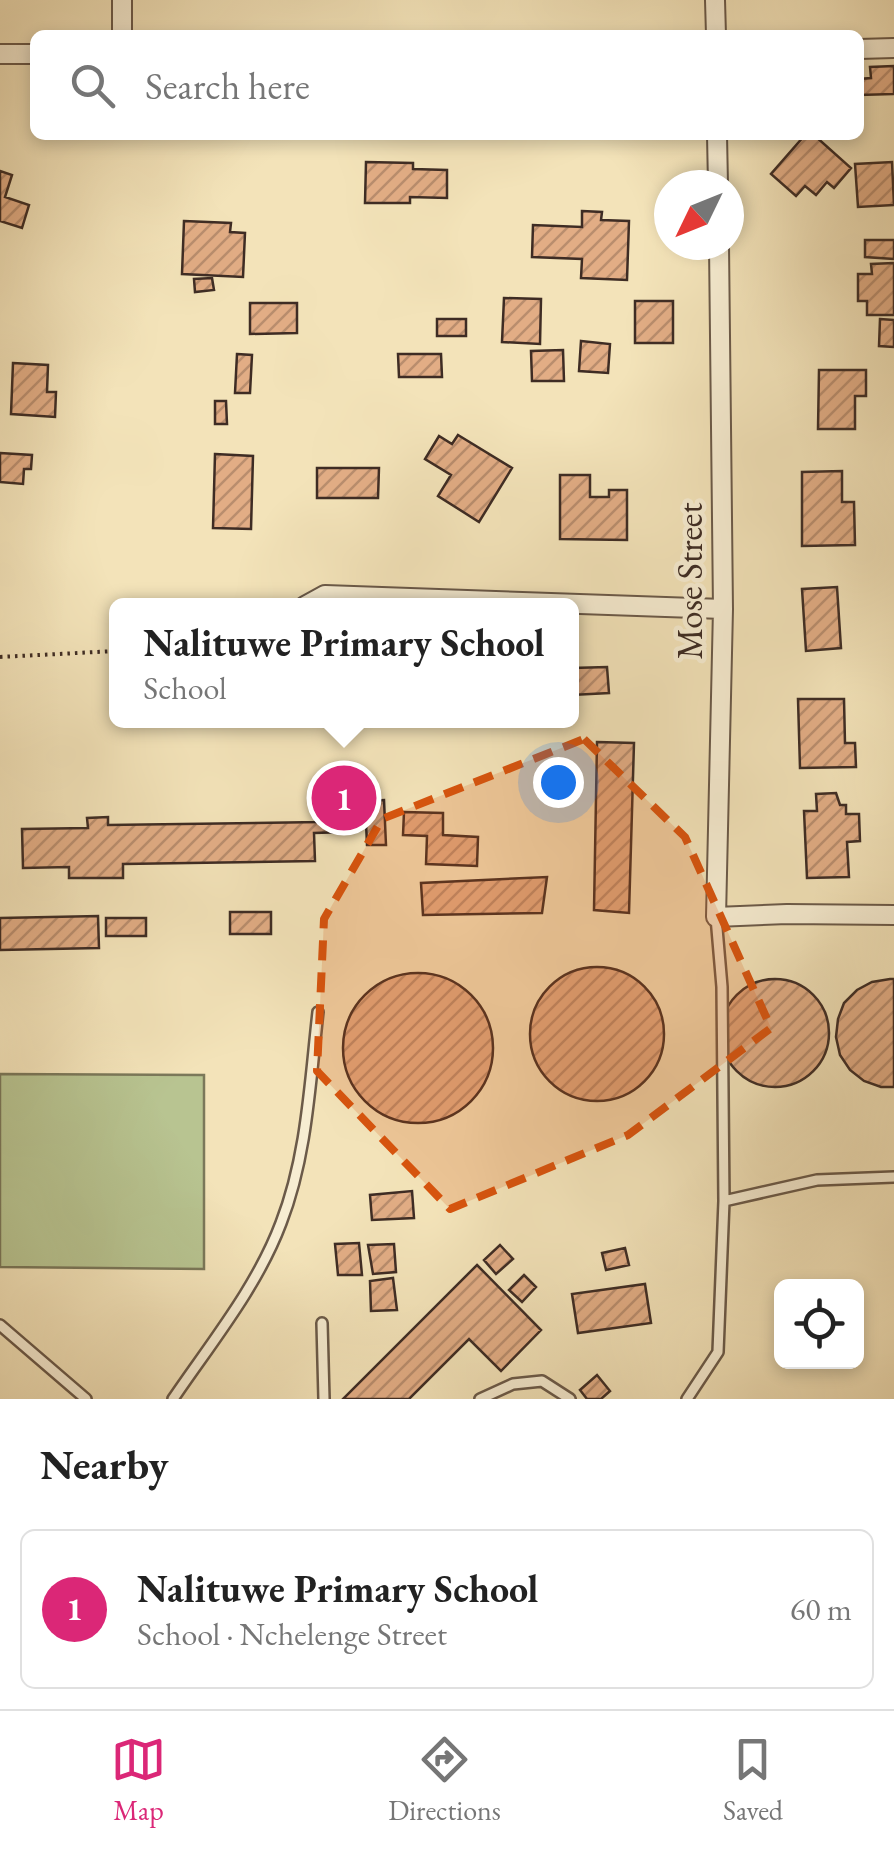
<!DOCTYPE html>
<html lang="en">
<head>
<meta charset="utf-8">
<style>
	:root { --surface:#fff; --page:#f2f2f2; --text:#222; --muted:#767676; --line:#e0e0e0; --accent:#db2777 }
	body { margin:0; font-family:"EB Garamond",serif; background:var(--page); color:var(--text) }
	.controls { position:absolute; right:30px; bottom:30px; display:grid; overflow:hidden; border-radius:15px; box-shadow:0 5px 15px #0003 }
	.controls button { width:90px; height:90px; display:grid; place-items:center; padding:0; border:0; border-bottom:2px solid var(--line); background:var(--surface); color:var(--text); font:50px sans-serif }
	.compass { position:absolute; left:654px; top:170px; width:90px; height:90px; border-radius:50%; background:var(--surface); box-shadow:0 5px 15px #0003; rotate:227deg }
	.you { position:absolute; left:558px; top:782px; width:35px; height:35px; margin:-25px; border:8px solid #fff; border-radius:50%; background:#1a73e8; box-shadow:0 0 0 15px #1a73e833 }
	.badge { display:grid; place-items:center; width:65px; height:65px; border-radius:50%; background:var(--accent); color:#fff; font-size:32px; font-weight:700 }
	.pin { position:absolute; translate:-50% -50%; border:5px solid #fff; box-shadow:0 2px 10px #0006 }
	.popup { position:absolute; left:109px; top:598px; width:470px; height:130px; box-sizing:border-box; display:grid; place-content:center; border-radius:15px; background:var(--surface); filter:drop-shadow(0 2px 8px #0005); font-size:32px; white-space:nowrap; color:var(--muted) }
	.popup b { font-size:38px; color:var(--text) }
	.popup::after { content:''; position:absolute; left:50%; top:100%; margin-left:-20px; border:20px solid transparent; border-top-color:var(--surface) }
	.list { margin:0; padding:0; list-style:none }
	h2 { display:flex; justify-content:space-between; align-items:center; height:130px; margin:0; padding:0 40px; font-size:42px }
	h2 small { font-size:32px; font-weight:400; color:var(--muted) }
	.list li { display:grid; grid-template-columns:65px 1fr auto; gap:30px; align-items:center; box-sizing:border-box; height:160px; margin:0 20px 20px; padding:0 20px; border:2px solid var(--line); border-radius:15px }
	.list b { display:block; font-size:38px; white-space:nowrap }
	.list p { margin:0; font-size:32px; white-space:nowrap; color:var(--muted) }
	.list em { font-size:32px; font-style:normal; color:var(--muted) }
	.icon { flex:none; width:55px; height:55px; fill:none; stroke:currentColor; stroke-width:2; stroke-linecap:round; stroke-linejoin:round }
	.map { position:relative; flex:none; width:894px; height:1399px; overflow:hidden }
	.search { position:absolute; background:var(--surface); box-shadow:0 5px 15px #0003; left:30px; right:30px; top:30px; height:110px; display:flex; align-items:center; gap:25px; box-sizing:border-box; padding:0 35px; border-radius:15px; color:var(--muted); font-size:38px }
	.sheet { height:310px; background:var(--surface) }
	nav { display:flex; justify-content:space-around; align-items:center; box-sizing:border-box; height:140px; border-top:2px solid var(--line); background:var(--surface); font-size:28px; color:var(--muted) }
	nav a { display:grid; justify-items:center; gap:5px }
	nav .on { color:var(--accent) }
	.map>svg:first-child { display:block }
	.garden { fill:#b8c491; stroke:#7b785a; stroke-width:2.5 }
	.building { fill:url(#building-hatch); stroke:#3e2c24; stroke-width:2.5 }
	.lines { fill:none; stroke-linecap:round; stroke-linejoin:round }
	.service-casing { stroke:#6b5a49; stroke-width:14 }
	.minor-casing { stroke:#6b5a49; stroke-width:22 }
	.path { stroke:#3e2c24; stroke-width:4; stroke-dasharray:2.5 5; stroke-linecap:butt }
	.service { stroke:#f7edd2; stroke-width:9 }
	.minor { stroke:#f7edd2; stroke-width:18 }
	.marked { fill:#d7540e; fill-opacity:0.2; stroke:#d7540e; stroke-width:8; stroke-dasharray:20 12; stroke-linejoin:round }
	.labels { text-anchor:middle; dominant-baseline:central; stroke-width:9; stroke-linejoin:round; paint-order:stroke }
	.street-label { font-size:35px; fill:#3e2c24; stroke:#f7edd2 }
</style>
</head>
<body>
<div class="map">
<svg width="894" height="1399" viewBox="0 0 894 1399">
	<defs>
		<pattern id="building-hatch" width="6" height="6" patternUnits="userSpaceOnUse" patternTransform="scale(2.5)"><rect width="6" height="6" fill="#e2ad85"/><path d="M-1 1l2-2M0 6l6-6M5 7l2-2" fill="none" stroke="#b98d6d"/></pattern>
	</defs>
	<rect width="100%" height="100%" fill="#f3e3b9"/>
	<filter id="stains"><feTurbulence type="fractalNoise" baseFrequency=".002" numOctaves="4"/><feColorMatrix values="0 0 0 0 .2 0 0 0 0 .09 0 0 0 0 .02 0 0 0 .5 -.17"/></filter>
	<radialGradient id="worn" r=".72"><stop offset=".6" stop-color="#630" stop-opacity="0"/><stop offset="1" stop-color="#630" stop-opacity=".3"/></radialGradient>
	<!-- garden -->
	<path class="garden" d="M0 1074 204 1075V1269L0 1267Z"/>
	<!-- building -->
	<path class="building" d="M894 66V94L859 95V79L871 78 870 67Z
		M805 135H814L851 168 834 188 827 182 816 195 805 186 796 196 771 174Z
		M366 162 413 163V169L447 170V198L410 197V203H365Z
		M892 162 894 205 858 207 855 164Z
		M0 171 12 175 5 197 29 205 22 228 0 221Z
		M582 211 602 212 601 220 629 221 627 280 581 278 582 259 532 257 533 225 582 227Z
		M184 221 231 223 230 232 245 233 243 277 182 274Z
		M865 240H894V259L865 257Z
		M894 263V315H867V301H858V274H872L871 264Z
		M212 278 214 290 195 292 194 279Z
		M504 298 541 299 540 344 502 342Z
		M635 301H673V343H635Z
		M250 303H297V333L250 334Z
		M437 319H466V336H437Z
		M880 319 894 320V347L879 346Z
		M581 341 610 344 608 373 579 371Z
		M563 350 564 381H532L531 351Z
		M237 354 252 355 250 393H235Z
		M398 354H441L442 377H399Z
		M13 363 48 365 47 392H56L55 417 11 414Z
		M819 370H866V396H855V429H818Z
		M215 401H226L227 424H215Z
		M458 435 512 468 479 522 438 496 451 475 425 459 439 436 452 444Z
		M0 453 32 455 31 469H24L23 484 0 482Z
		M215 454 253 456 251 529 213 528Z
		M317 468H379L378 498H317Z
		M842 471V502H854L855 545 802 546V472Z
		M560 475H590V497H609V490H627V540L560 539Z
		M837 587 841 648 806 651 802 589Z
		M607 667 609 693 572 695V668Z
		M798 699H844L845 743H855L856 767 800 768Z
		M597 742 634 743 629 913 594 910Z
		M320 792H344L345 832 314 833 315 861 123 864V878H69V867L23 868 22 829 88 828 87 818 108 817V825L320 822Z
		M836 793 840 805H846V814H859L860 841 847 842 849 877 807 878 804 811H817L816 794Z
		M384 800 386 845H367L365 801Z
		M404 812 443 813V835L478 837 477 866 426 864 427 836 403 835Z
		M547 877 542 913 423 915 421 883Z
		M230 912H271V934H230Z
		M98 916 99 948 0 950V918Z
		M106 918H146V936H106Z
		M530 1034a67 67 0 1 1 134 0a67 67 0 1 1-134 0Z
		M343 1048a75 75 0 1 1 150 0a75 75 0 1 1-150 0Z
		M890 979H894V1087H881L864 1081 850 1070 840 1055 836 1037 838 1019 844 1003 857 990 872 982Z
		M721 1033a54 54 0 1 1 108 0a54 54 0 1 1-108 0Z
		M412 1191 414 1218 372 1220 370 1195Z
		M359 1243 362 1275H338L335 1244Z
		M394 1244 396 1272 373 1274 368 1245Z
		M500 1245 513 1259 496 1274 484 1260Z
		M625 1248 629 1265 606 1270 602 1253Z
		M477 1265 541 1330 501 1371 469 1339 409 1399H343Z
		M524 1275 536 1287 522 1302 509 1290Z
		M393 1278 397 1310 371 1311 370 1281Z
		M645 1284 651 1323 578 1333 572 1294Z
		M597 1375 610 1391 601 1399H587L580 1390Z"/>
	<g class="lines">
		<defs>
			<path id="service" d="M724 1201 817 1180 894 1177
				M322 1323 324 1399
				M0 1325 86 1399
				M173 1399C211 1343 257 1287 281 1223 307 1156 310 1082 318 1012
				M480 1399 513 1384 542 1381 570 1399
				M687 1399 718 1352 724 1201 722 987 716 917"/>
			<path id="minor" d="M122 0V35
				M715 0 716 35
				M859 49 894 48
				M0 54H35
				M717 135 718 185
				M719 245 723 609 716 917 787 914 894 915
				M305 606 325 595 723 609"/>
		</defs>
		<!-- service casing -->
		<use href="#service" class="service-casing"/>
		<!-- minor casing -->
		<use href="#minor" class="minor-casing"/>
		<!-- path -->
		<path class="path" d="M0 657 116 651"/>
		<!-- service -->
		<use href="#service" class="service"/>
		<!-- minor -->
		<use href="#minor" class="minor"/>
	</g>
	<!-- marked area -->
	<path class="marked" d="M584 739 685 837 771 1028 628 1135 450 1209 317 1071 324 919 382 819Z"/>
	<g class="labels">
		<!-- street labels -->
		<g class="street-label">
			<text transform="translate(689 581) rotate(-90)">Mose Street</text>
		</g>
	</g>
	<rect width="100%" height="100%" filter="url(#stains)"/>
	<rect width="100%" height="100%" fill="url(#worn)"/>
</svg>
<div class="controls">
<button><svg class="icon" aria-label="locate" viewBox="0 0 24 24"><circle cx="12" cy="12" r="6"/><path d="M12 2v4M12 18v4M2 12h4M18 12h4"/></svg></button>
</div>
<svg class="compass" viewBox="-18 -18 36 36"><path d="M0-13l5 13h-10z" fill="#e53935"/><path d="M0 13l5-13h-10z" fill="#767676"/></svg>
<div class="you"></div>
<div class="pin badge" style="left:344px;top:798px">1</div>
<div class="popup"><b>Nalituwe Primary School</b>School</div>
<div class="search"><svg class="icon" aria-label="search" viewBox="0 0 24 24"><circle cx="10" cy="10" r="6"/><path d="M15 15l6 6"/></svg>Search here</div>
</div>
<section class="sheet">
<h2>Nearby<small></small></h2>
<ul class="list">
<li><span class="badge">1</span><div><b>Nalituwe Primary School</b><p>School · Nchelenge Street</p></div><em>60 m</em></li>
</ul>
</section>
<nav>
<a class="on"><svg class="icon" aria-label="map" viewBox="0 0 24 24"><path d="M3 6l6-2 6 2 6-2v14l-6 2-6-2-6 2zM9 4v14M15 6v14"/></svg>Map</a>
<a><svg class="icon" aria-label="directions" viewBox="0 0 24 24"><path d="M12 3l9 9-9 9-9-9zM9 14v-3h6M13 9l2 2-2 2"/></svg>Directions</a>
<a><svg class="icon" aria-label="saved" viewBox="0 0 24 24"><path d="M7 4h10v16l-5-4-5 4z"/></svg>Saved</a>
</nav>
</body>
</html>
